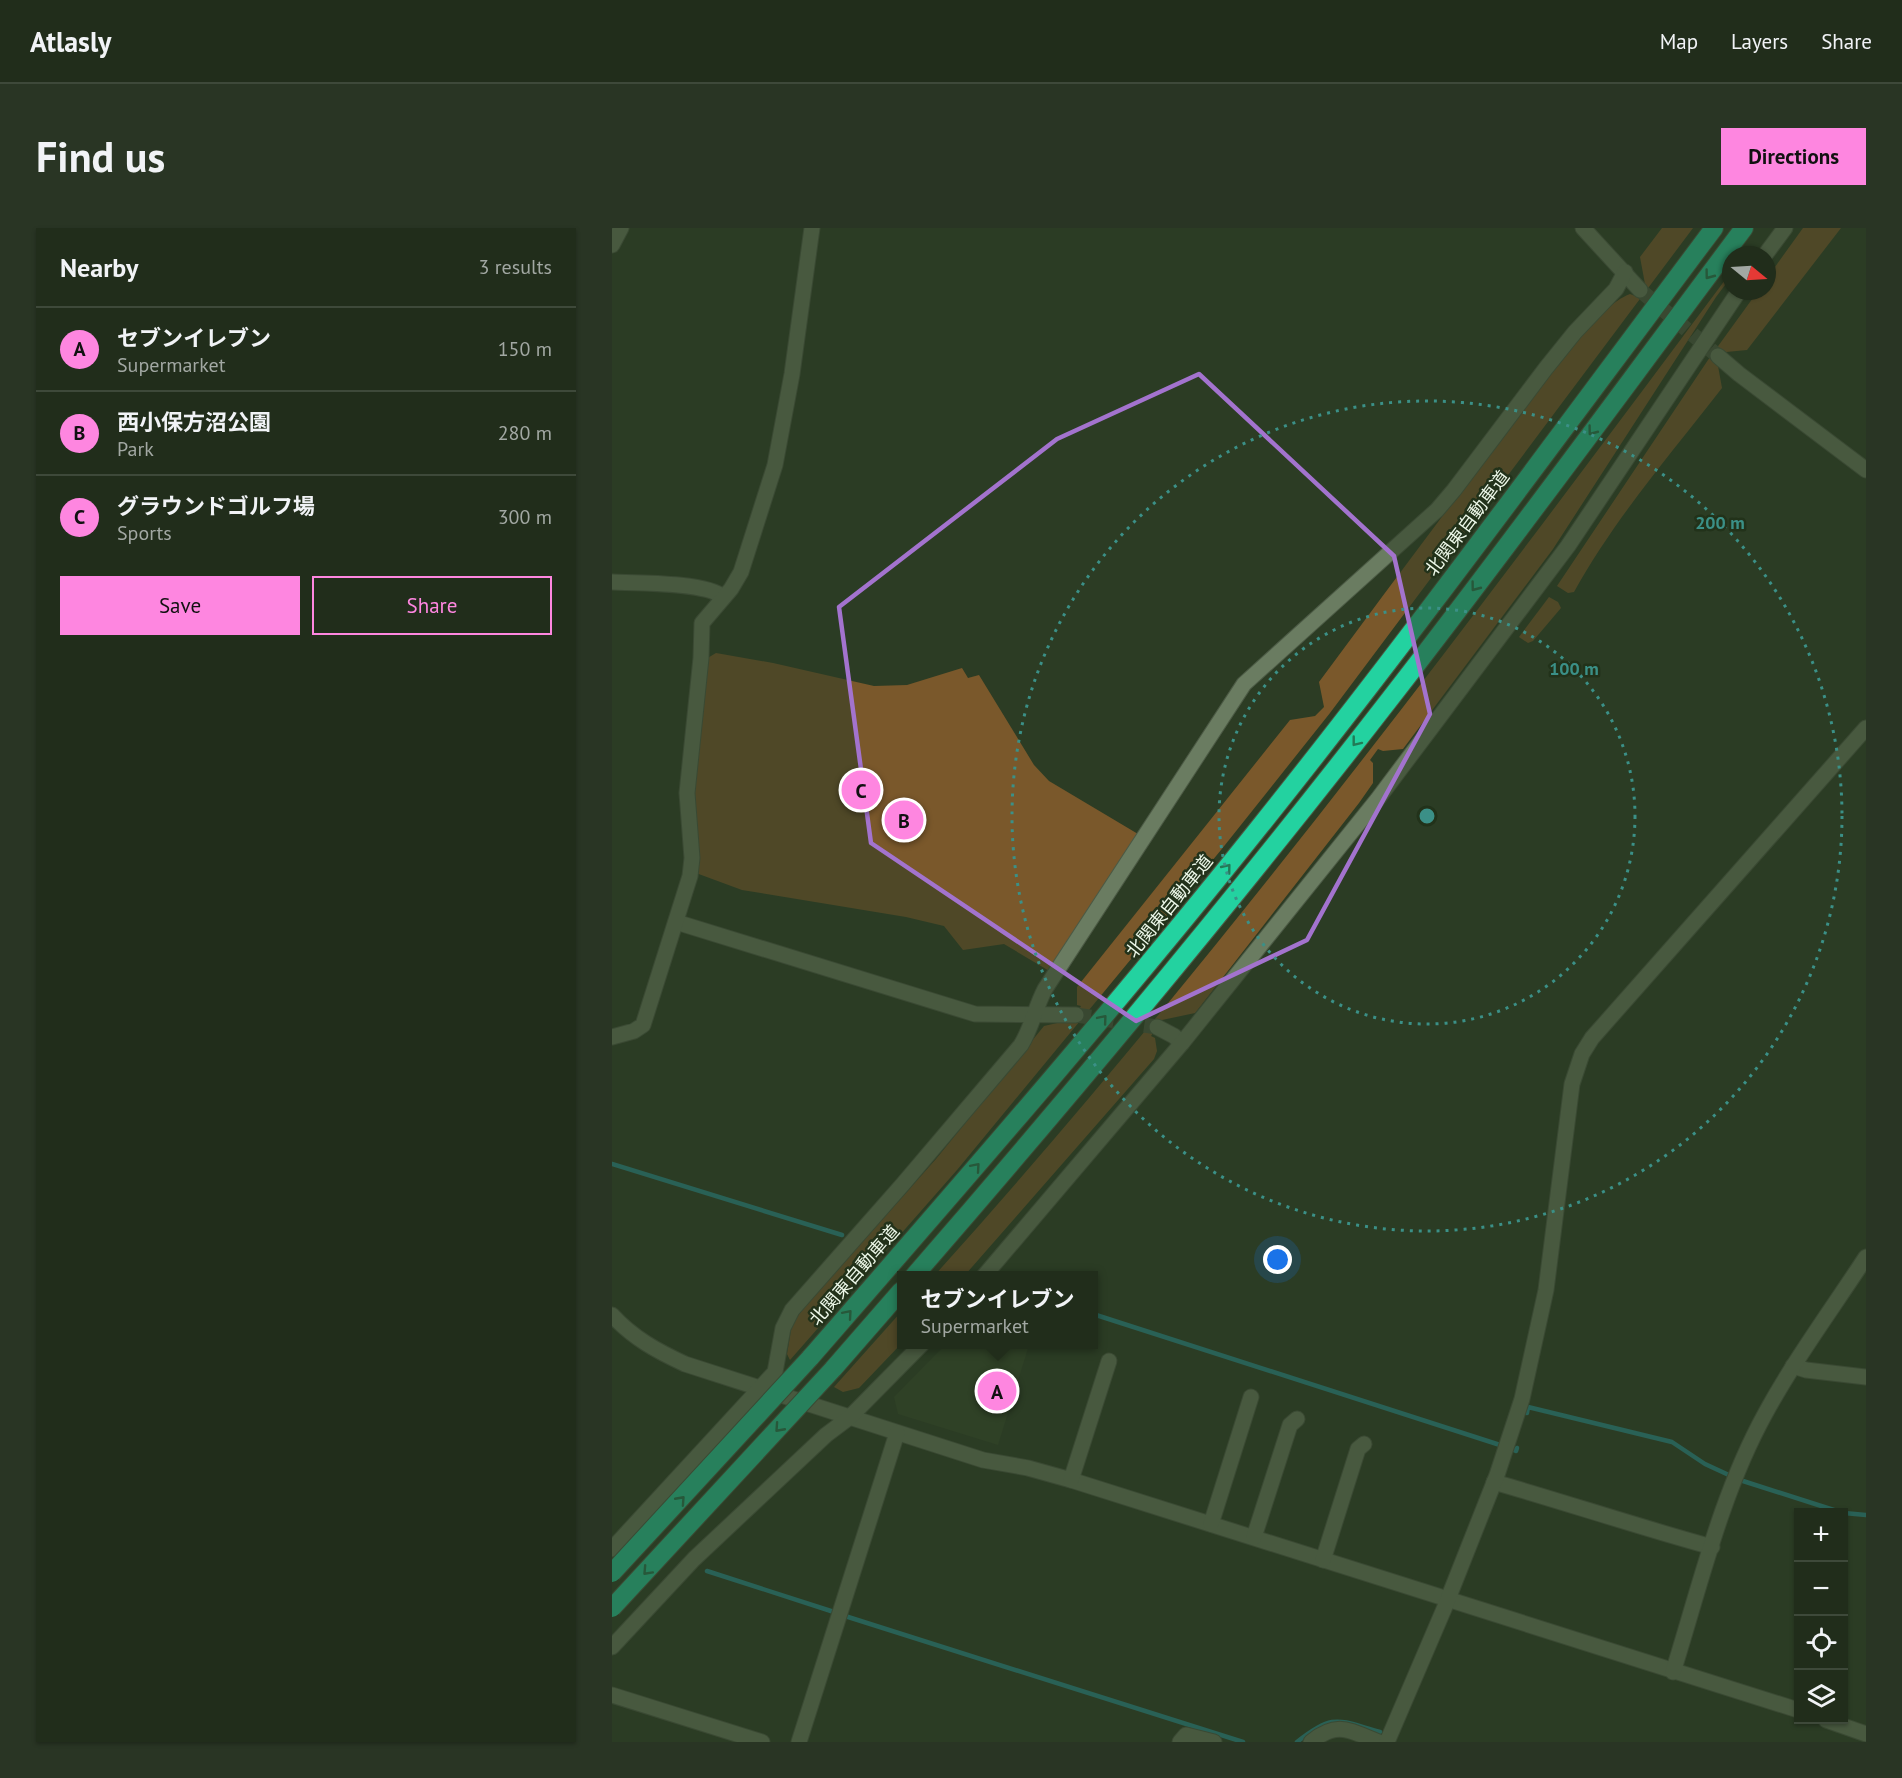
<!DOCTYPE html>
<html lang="en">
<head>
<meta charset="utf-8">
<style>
	:root { --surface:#212d1b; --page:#293524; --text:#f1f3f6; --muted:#a2a8a3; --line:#3e493a; --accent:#fe86e0 }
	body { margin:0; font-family:"PT Sans","Noto Sans JP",sans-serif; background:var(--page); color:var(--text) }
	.controls { position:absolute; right:18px; bottom:18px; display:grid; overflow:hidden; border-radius:0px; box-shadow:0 2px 4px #0004 }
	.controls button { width:54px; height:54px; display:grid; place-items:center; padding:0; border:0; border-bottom:2px solid var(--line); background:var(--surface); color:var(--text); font:30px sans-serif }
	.compass { position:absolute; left:1110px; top:18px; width:54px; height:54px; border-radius:50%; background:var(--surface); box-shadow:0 2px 4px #0004; rotate:108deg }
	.you { position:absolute; left:666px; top:1032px; width:21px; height:21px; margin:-15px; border:4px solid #fff; border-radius:50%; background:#1a73e8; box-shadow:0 0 0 9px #1a73e833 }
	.badge { display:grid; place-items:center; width:39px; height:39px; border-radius:50%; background:var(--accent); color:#111; font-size:20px; font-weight:700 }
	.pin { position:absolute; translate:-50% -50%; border:3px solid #fff; box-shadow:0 2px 6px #0006 }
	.popup { position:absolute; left:285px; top:1043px; width:201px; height:78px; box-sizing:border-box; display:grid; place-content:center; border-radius:0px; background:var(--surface); filter:drop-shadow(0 2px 4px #0005); font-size:20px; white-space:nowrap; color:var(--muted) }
	.popup b { font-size:22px; color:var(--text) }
	.popup::after { content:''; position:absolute; left:50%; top:100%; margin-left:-12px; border:12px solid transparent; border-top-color:var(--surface) }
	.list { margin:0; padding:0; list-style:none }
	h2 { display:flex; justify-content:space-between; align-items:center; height:78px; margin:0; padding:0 24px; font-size:26px }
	h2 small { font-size:20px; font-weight:400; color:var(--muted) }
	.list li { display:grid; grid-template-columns:39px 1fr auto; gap:18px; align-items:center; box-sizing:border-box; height:84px; padding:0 24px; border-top:2px solid var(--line) }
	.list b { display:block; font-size:22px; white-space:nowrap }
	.list p { margin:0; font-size:20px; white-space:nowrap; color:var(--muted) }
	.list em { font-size:20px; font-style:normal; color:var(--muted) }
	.actions { display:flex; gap:12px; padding:18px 24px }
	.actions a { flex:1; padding:14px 0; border:2px solid var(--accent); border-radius:0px; text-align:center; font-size:21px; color:var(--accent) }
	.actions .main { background:var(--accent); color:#111 }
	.icon { flex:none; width:33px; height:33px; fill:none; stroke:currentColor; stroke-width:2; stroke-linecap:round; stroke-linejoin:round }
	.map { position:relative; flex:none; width:1254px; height:1514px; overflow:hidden; border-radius:0px }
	header { display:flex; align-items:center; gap:36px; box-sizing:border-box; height:84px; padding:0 30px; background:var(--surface); border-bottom:2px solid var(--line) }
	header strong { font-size:28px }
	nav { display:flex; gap:33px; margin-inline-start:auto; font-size:21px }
	.intro { display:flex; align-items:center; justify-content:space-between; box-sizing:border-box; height:144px; padding:0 36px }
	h1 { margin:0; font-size:42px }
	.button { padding:15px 27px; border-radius:0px; background:var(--accent); color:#111; font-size:21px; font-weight:700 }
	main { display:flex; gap:36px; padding:0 36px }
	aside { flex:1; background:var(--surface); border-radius:0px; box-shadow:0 2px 4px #0004 }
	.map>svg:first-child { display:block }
	.built { fill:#334729 }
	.green { fill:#7a582b }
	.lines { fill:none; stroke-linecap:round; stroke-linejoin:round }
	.stream { stroke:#278e92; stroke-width:4.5 }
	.minor-tunnel { stroke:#495842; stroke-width:15; stroke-dasharray:15 8; stroke-linecap:butt }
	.minor-casing { stroke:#4c5a45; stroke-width:17 }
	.highway-casing { stroke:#4c5a45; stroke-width:20 }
	.minor { stroke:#6a7c61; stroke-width:15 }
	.highway { stroke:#23d2a0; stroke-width:18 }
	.highway-bridge-casing { stroke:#4c5a45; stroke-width:20; stroke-linecap:butt }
	.highway-bridge { stroke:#23d2a0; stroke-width:18 }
	.oneway { stroke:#227a56 }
	.marked { fill:none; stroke:#a373ce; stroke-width:4.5; stroke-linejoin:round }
	.ring { fill:none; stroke:#3b9087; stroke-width:3; stroke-dasharray:3 6 }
	.labels { text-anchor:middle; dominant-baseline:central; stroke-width:5; stroke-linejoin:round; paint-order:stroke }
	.street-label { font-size:18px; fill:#edf8e9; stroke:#22321a }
	.centre { fill:#3b9087; stroke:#22321a; stroke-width:3 }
	.ring-label { font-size:18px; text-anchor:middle; font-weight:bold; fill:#3b9087; stroke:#22321a; stroke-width:5; stroke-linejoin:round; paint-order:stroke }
</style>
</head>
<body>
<header>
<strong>Atlasly</strong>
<nav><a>Map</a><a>Layers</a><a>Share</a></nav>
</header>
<div class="intro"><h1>Find us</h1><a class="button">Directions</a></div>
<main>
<aside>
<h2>Nearby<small>3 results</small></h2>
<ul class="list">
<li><span class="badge">A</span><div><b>セブンイレブン</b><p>Supermarket</p></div><em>150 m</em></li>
<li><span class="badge">B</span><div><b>西小保方沼公園</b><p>Park</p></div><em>280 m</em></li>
<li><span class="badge">C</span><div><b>グラウンドゴルフ場</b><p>Sports</p></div><em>300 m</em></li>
</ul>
<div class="actions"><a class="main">Save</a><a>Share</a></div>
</aside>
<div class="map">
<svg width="1254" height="1514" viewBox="0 0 1254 1514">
	<rect width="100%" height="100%" fill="#2c3c24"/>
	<!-- built -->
	<path class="built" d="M 334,1116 L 417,1117 L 386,1217 L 286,1186 L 282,1169 Z"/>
	<!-- green -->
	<g class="green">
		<path d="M 1050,0 L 1081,0 L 718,485 L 609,622 L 345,942 L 178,1132 L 175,1126 L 180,1096 L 190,1082 L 324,931 L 432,798 L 454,793 L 460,794 L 469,778 L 465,777 L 465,759 L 678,492 L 703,488 L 712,479 L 707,454 C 775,362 844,269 914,178 C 938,148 985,78 1018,66 L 1023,68 L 1033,56 L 1028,29 Z"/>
		<path d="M 1191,0 L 1229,0 L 1135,122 L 1114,124 L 1111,122 L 1102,135 L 1106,138 L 1110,160 C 1058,227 1003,290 962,364 L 956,365 L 945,358 L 1096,132 L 1146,63 L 1155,63 L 1155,50 Z"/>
		<path d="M 1119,44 L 1119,49 L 1104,69 L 941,321 L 791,521 L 771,523 L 766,521 L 758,532 L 761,535 L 761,555 L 747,575 L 583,785 L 550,792 L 539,808 L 543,810 L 545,823 L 542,831 L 353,1047 L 322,1048 C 609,729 863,387 1119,44 Z"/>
		<path d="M 937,369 L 946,374 L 949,380 L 921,413 L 916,415 L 907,409 Z"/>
		<path d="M 104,425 L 161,435 L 262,458 L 295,457 L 350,440 L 356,450 L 367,447 L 422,537 L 437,553 L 526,606 L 439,744 L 392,716 L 351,722 L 332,698 L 294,689 L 130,662 L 84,645 L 81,582 L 94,431 Z"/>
		<path d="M 289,1084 L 289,1116 L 247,1160 L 231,1164 L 222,1159 Z"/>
	</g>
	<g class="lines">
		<!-- stream -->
		<g class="stream">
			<path d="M 0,936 L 230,1007"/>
			<path d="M 481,1086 L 888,1217"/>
			<path d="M 915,1185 L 916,1179 L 1060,1214 L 1093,1236 L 1119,1248"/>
			<path d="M 902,1222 L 904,1223 L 905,1220"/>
			<path d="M 1131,1253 L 1228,1284"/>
			<path d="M 1232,1285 L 1254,1287"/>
			<path d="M 95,1343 L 222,1384"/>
			<path d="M 233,1388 L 631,1514"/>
			<path d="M 685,1514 C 722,1485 725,1492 768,1504"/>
		</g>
		<!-- minor-tunnel -->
		<g class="minor-tunnel">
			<path d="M 1028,62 L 1106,128"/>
			<path d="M 464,787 L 545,799"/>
		</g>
		<!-- minor casing -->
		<g class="minor-casing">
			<g id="minor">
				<path d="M 971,0 L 1028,62"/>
				<path d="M 0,17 L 9,0"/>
				<path d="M 1153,27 L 1173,0"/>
				<path d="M 1106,128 L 1127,146 L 1254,242"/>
				<path d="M 0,354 C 24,355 95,354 111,369"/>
				<path d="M 64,694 L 363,786 L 464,787"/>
				<path d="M 545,799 L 562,808 L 570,815"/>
				<path d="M 0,809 L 22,803 L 31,797 L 78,648 L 80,630 L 75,565 L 89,430 L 90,395 L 119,361 L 129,344 L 163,237 L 180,146 L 200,0"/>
				<path d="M 372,1048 L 570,815 L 765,572 L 956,318 L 1127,63"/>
				<path d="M 0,1087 C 21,1110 45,1123 73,1136 L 371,1232 L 416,1240 L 459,1252 L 1186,1482"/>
				<path d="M 1181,1138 L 1194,1142 L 1254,1149"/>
				<path d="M 459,1252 L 497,1133"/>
				<path d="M 882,1254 C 955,1275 1027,1299 1100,1319"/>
				<path d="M 599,1296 L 639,1169"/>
				<path d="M 642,1309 L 678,1197 L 685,1191"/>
				<path d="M 0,1321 L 163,1144 L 171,1100 L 180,1082 L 291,956 L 409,817 C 420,799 423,780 433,761 L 632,456 L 825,282 L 842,262 L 934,140 L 963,104 L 1004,61 L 1013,44"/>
				<path d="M 711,1332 L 746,1221 L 752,1216"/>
				<path d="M 0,1419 L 82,1331 L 214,1207 L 238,1189 L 310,1116"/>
				<path d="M 1061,1444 C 1088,1358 1109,1266 1153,1186 C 1183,1131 1220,1081 1254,1029"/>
				<path d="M 0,1467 L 150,1514"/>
				<path d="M 1214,1492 L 1254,1506"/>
				<path d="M 187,1514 L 285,1205"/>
				<path d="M 568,1514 L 574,1507 L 602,1514"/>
				<path d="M 699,1514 C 726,1492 738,1503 767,1514"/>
				<path d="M 775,1514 L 832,1381 L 885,1247 L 910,1171 L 934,1062 L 960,856 L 970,826 L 980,810 L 1254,500"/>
			</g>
		</g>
		<!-- highway casing -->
		<g class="highway-casing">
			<g id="highway">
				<path d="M 302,1048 C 467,858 627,666 781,467 C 900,314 1015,156 1132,0"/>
				<path d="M 198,1130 C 351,954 504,779 649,597 C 805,402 952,200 1102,0"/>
				<path d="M 221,1141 L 289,1063"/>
			</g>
		</g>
		<!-- minor -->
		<use href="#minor" class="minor"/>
		<!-- highway -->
		<use href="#highway" class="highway"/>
		<!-- highway-bridge casing -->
		<g class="highway-bridge-casing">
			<g id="highway-bridge">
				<path d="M 0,1345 L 198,1130"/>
				<path d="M 0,1380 L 221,1141"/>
			</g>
		</g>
		<!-- highway-bridge -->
		<use href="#highway-bridge" class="highway-bridge"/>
	</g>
	<!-- one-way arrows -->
	<defs><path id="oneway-chevron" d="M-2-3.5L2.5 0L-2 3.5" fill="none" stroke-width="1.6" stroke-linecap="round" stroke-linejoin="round" transform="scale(1.5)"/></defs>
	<g class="oneway">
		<use href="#oneway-chevron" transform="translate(1097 47) rotate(127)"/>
		<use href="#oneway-chevron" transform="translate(980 203) rotate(127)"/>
		<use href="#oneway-chevron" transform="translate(863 359) rotate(127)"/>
		<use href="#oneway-chevron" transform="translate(744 514) rotate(128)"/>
		<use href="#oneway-chevron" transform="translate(615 640) rotate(-51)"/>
		<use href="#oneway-chevron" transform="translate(491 791) rotate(-50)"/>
		<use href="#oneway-chevron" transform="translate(364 939) rotate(-49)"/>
		<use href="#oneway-chevron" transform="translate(236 1086) rotate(-49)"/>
		<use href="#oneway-chevron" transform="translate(167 1200) rotate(132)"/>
		<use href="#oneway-chevron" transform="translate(69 1272) rotate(-48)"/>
		<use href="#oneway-chevron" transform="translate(35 1343) rotate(133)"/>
	</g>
	<!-- marked area -->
	<path d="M0 0H1254V1514H0ZM 587,146 L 782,328 L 818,486 L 695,712 L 524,793 L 259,615 L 227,379 L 445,211 Z" fill="#2c3c24" fill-opacity=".55" fill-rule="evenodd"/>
	<path class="marked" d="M 587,146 L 782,328 L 818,486 L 695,712 L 524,793 L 259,615 L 227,379 L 445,211 Z"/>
	<!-- distance rings -->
	<g class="ring">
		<circle cx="815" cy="588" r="208"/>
		<circle cx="815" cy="588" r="415"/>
	</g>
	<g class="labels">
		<!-- street labels -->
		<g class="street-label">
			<text transform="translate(855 295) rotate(-53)">北関東自動車道</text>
			<text transform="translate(557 678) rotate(-51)">北関東自動車道</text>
			<text transform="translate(242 1047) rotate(-49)">北関東自動車道</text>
		</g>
	</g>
	<circle cx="815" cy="588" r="9" class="centre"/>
	<g class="ring-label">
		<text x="1108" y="301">200 m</text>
		<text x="962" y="447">100 m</text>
	</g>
</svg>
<div class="controls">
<button>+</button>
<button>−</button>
<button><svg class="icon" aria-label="locate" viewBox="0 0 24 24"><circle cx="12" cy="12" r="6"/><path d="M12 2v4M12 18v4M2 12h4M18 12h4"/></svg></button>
<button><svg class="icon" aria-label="layers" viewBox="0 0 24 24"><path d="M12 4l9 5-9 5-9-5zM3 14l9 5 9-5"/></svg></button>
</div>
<svg class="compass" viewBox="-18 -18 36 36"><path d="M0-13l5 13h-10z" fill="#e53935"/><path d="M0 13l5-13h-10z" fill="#a2a8a3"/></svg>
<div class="you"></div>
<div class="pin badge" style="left:385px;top:1163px">A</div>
<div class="popup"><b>セブンイレブン</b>Supermarket</div>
<div class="pin badge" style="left:292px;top:592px">B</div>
<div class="pin badge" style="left:249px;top:562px">C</div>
</div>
</main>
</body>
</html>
